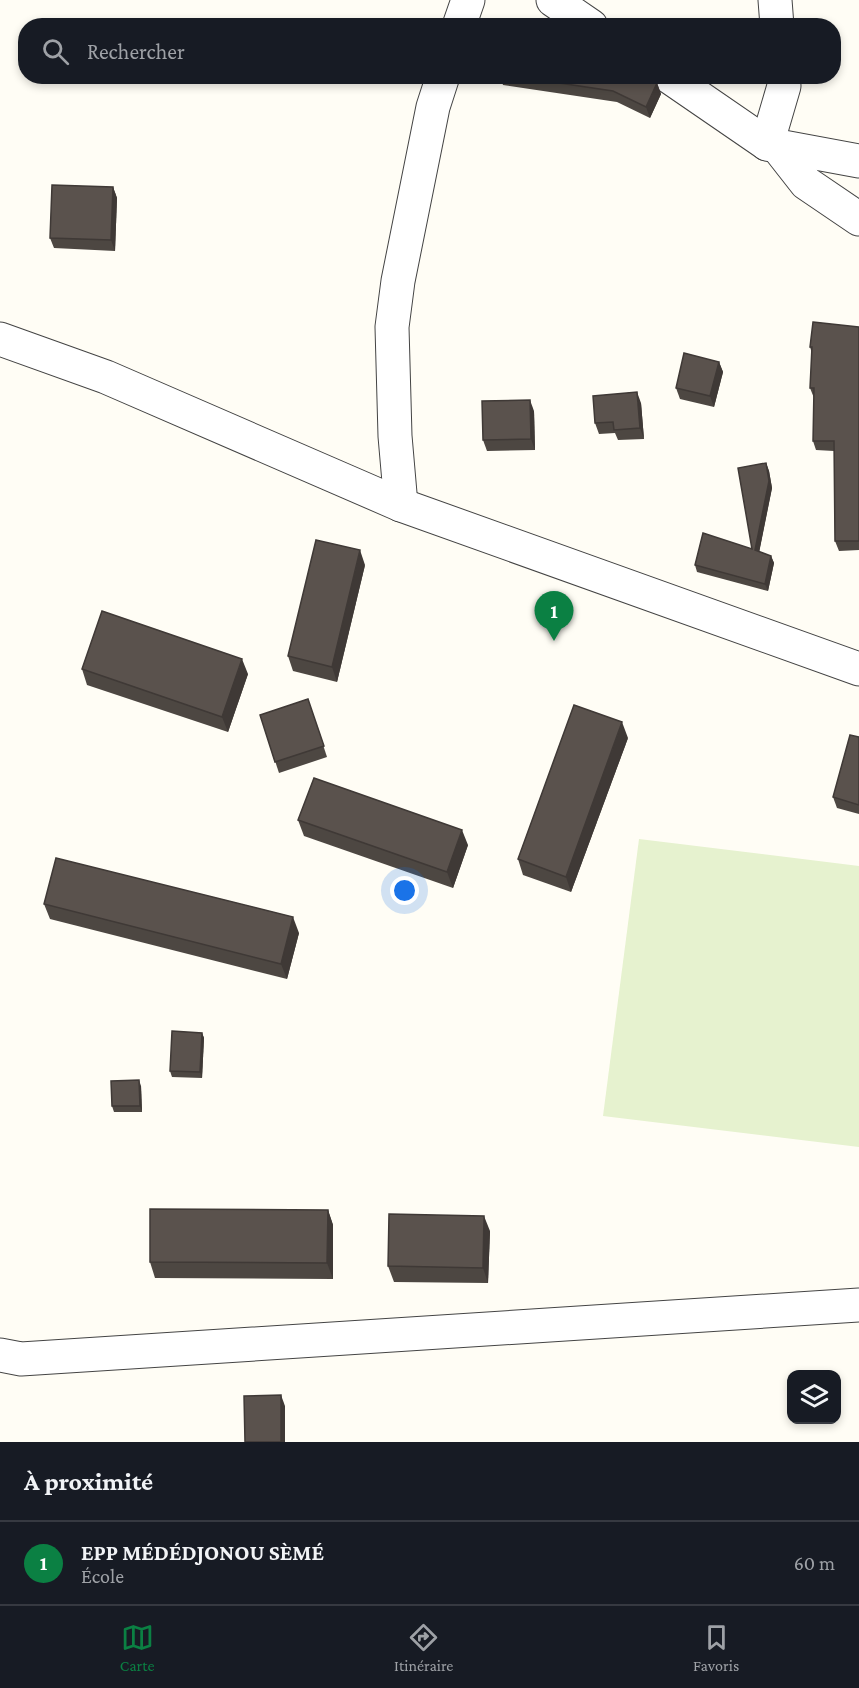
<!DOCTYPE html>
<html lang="fr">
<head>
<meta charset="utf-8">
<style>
	:root { --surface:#171b24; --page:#242831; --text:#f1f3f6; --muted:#9ea1a6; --line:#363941; --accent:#0b8043 }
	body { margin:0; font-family:"Crimson Pro",serif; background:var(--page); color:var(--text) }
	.controls { position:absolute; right:18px; bottom:18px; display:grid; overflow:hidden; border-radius:12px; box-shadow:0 3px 9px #0003 }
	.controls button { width:54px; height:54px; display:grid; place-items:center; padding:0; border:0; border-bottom:2px solid var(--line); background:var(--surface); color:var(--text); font:30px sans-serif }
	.you { position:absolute; left:405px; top:891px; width:21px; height:21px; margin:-15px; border:4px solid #fff; border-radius:50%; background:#1a73e8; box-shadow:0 0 0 9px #1a73e833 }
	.badge { display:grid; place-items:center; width:39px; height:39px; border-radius:50%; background:var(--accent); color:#fff; font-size:20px; font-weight:700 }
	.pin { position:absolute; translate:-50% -50px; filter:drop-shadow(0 2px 3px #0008) }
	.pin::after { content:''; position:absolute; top:32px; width:21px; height:18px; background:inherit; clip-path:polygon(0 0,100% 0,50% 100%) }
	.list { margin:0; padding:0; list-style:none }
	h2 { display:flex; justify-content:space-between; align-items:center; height:78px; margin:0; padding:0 24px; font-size:26px }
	h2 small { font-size:20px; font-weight:400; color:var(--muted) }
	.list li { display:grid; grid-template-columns:39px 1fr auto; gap:18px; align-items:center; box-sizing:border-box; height:84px; padding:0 24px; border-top:2px solid var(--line) }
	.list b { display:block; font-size:22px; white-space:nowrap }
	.list p { margin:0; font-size:20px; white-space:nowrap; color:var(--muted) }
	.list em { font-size:20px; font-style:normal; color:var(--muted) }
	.icon { flex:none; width:33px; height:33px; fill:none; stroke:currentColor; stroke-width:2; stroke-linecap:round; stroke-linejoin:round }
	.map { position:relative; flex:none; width:859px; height:1442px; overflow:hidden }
	.search { position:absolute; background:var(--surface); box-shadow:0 3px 9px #0003; left:18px; right:18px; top:18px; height:66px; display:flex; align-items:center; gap:15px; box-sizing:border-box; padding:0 21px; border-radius:24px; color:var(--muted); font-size:22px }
	.sheet { height:162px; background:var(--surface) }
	nav { display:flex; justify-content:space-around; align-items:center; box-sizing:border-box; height:84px; border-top:2px solid var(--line); background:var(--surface); font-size:16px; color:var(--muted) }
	nav a { display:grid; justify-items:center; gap:3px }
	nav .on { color:var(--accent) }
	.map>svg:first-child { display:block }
	.pitch { fill:#e6f2cf }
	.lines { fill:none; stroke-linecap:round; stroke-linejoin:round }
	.street-casing { stroke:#444; stroke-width:35 }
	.street { stroke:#fff; stroke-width:33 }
	.wall { fill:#4d4742 }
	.shaded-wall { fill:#3f3936 }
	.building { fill:#5a524d; stroke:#3f3936; stroke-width:1.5 }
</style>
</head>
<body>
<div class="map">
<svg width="859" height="1442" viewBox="0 0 859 1442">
	<rect width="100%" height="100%" fill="#fffdf5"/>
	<!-- pitch -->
	<path class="pitch" d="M 639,839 L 859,866 L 859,1147 L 603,1116 Z"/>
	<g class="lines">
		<!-- street casing -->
		<g class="street-casing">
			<g id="street">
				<path d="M 553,0 L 591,26"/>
				<path d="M 775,0 L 777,26"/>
				<path d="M 459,26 L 468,0"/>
				<path d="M 668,76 L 767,144 L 859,161"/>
				<path d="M 767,144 L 784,86 L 783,76"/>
				<path d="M 777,146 L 806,183 L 859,219"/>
				<path d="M 0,339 L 106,377 L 401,505 L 859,669"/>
				<path d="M 401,505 L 395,436 L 392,327 L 398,281 L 433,107 L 443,76"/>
				<path d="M 0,1355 L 21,1359 L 859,1305"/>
			</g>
		</g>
		<!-- street -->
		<use href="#street" class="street"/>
	</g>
	<!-- wall -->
	<g class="wall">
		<path d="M 500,76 L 650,76 L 657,83 L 661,94 L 650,118 L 617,102 L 503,85 Z"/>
		<path d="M 113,187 L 117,198 L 115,251 L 54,248 L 50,238 Z"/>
		<path d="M 859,327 L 859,550 L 839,551 L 835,541 L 834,451 L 816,450 L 813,441 L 814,398 L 810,388 L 812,353 L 810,347 Z"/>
		<path d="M 719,362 L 723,372 L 714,407 L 680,399 L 676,388 Z"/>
		<path d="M 641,403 L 644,439 L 618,440 L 615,433 L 599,434 L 595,423 Z"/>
		<path d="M 534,411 L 535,450 L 487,451 L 483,440 Z"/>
		<path d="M 766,463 L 769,471 L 772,488 L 759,552 L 771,556 L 774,563 L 768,591 L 697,572 L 695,565 L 752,549 Z"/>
		<path d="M 365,565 L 337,682 L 293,671 L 288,656 Z"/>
		<path d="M 82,669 L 248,674 L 228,732 L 87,685 Z"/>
		<path d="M 308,699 L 327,757 L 279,773 L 260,715 Z"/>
		<path d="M 859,737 L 859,814 L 837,808 L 833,797 Z"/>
		<path d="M 628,738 L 571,892 L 523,875 L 518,859 Z"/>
		<path d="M 298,820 L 468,845 L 453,888 L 304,836 Z"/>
		<path d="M 44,904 L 299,933 L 287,979 L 50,919 Z"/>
		<path d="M 202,1033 L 204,1038 L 202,1078 L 172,1077 L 170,1071 Z"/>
		<path d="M 141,1086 L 142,1112 L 114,1112 L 112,1106 Z"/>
		<path d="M 328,1210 L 333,1225 L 333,1279 L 155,1278 L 150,1262 Z"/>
		<path d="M 490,1231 L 488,1283 L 394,1282 L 388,1266 Z"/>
	</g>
	<!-- shaded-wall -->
	<g class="shaded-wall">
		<path d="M 657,83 L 661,94 L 650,118 L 646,107 Z"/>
		<path d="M 113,187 L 117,198 L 115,251 L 111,240 Z"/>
		<path d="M 719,362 L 723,372 L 714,407 L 710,396 Z"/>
		<path d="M 637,392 L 641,403 L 644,439 L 640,428 Z"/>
		<path d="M 530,400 L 534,411 L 535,450 L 531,439 Z"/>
		<path d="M 766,463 L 769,471 L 772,488 L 758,558 L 755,550 Z"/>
		<path d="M 360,550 L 365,565 L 337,682 L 332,667 Z"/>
		<path d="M 771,556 L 774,563 L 768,591 L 765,584 Z"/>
		<path d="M 242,659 L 248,674 L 228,732 L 222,717 Z"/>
		<path d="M 622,722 L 628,738 L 571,892 L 566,877 Z"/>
		<path d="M 462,830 L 468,845 L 453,888 L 447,872 Z"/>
		<path d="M 293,917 L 299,933 L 287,979 L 281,964 Z"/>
		<path d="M 202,1033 L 204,1038 L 202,1078 L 200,1072 Z"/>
		<path d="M 139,1080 L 141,1086 L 142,1112 L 140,1106 Z"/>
		<path d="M 328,1210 L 333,1225 L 333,1279 L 327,1263 Z"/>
		<path d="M 484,1216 L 490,1231 L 488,1283 L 483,1268 Z"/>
		<path d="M 281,1395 L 285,1406 L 285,1442 L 281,1442 Z"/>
	</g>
	<!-- building -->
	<g class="building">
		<path d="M 512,76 L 650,76 L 657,83 L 646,107 L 613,91 Z"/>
		<path d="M 52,185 L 113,187 L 111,240 L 50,238 Z"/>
		<path d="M 813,322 L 859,327 L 859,541 L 835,541 L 834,441 L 813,441 L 814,388 L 810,388 L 812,347 L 810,347 Z"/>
		<path d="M 684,353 L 719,362 L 710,396 L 676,388 Z"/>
		<path d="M 637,392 L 640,428 L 614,430 L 613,422 L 595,423 L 593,396 Z"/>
		<path d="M 530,400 L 531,439 L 483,440 L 482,401 Z"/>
		<path d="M 766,463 L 769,481 L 755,550 L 771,556 L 765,584 L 695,565 L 703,533 L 752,549 L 738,468 Z"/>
		<path d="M 316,540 L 360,550 L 332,667 L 288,656 Z"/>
		<path d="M 102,611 L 242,659 L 222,717 L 82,669 Z"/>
		<path d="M 308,699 L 324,746 L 275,762 L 260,715 Z"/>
		<path d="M 574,705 L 622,722 L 566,877 L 518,859 Z"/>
		<path d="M 850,735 L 859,737 L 859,805 L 833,797 Z"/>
		<path d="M 314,778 L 462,830 L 447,872 L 298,820 Z"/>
		<path d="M 56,858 L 293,917 L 281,964 L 44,904 Z"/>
		<path d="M 172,1031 L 202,1033 L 200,1072 L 170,1071 Z"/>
		<path d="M 139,1080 L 140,1106 L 112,1106 L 111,1081 Z"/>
		<path d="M 150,1209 L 328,1210 L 327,1263 L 150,1262 Z"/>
		<path d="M 389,1214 L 484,1216 L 483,1268 L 388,1266 Z"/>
		<path d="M 281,1395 L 281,1442 L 245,1442 L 244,1396 Z"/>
	</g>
</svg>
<div class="controls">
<button><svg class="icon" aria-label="layers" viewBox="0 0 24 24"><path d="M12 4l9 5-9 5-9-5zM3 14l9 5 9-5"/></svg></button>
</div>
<div class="you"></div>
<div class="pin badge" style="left:554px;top:641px">1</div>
<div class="search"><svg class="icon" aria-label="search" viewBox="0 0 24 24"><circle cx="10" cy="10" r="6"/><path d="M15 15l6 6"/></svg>Rechercher</div>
</div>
<section class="sheet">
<h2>À proximité<small></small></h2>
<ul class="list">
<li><span class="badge">1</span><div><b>EPP MÉDÉDJONOU SÈMÉ</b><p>École</p></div><em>60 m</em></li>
</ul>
</section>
<nav>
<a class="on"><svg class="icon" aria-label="map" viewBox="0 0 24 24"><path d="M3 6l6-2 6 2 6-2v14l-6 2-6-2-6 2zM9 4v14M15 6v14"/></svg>Carte</a>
<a><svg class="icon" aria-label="directions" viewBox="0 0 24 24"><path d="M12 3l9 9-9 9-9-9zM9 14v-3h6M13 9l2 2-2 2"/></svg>Itinéraire</a>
<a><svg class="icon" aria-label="saved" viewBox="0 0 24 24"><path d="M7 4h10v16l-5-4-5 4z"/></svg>Favoris</a>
</nav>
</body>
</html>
